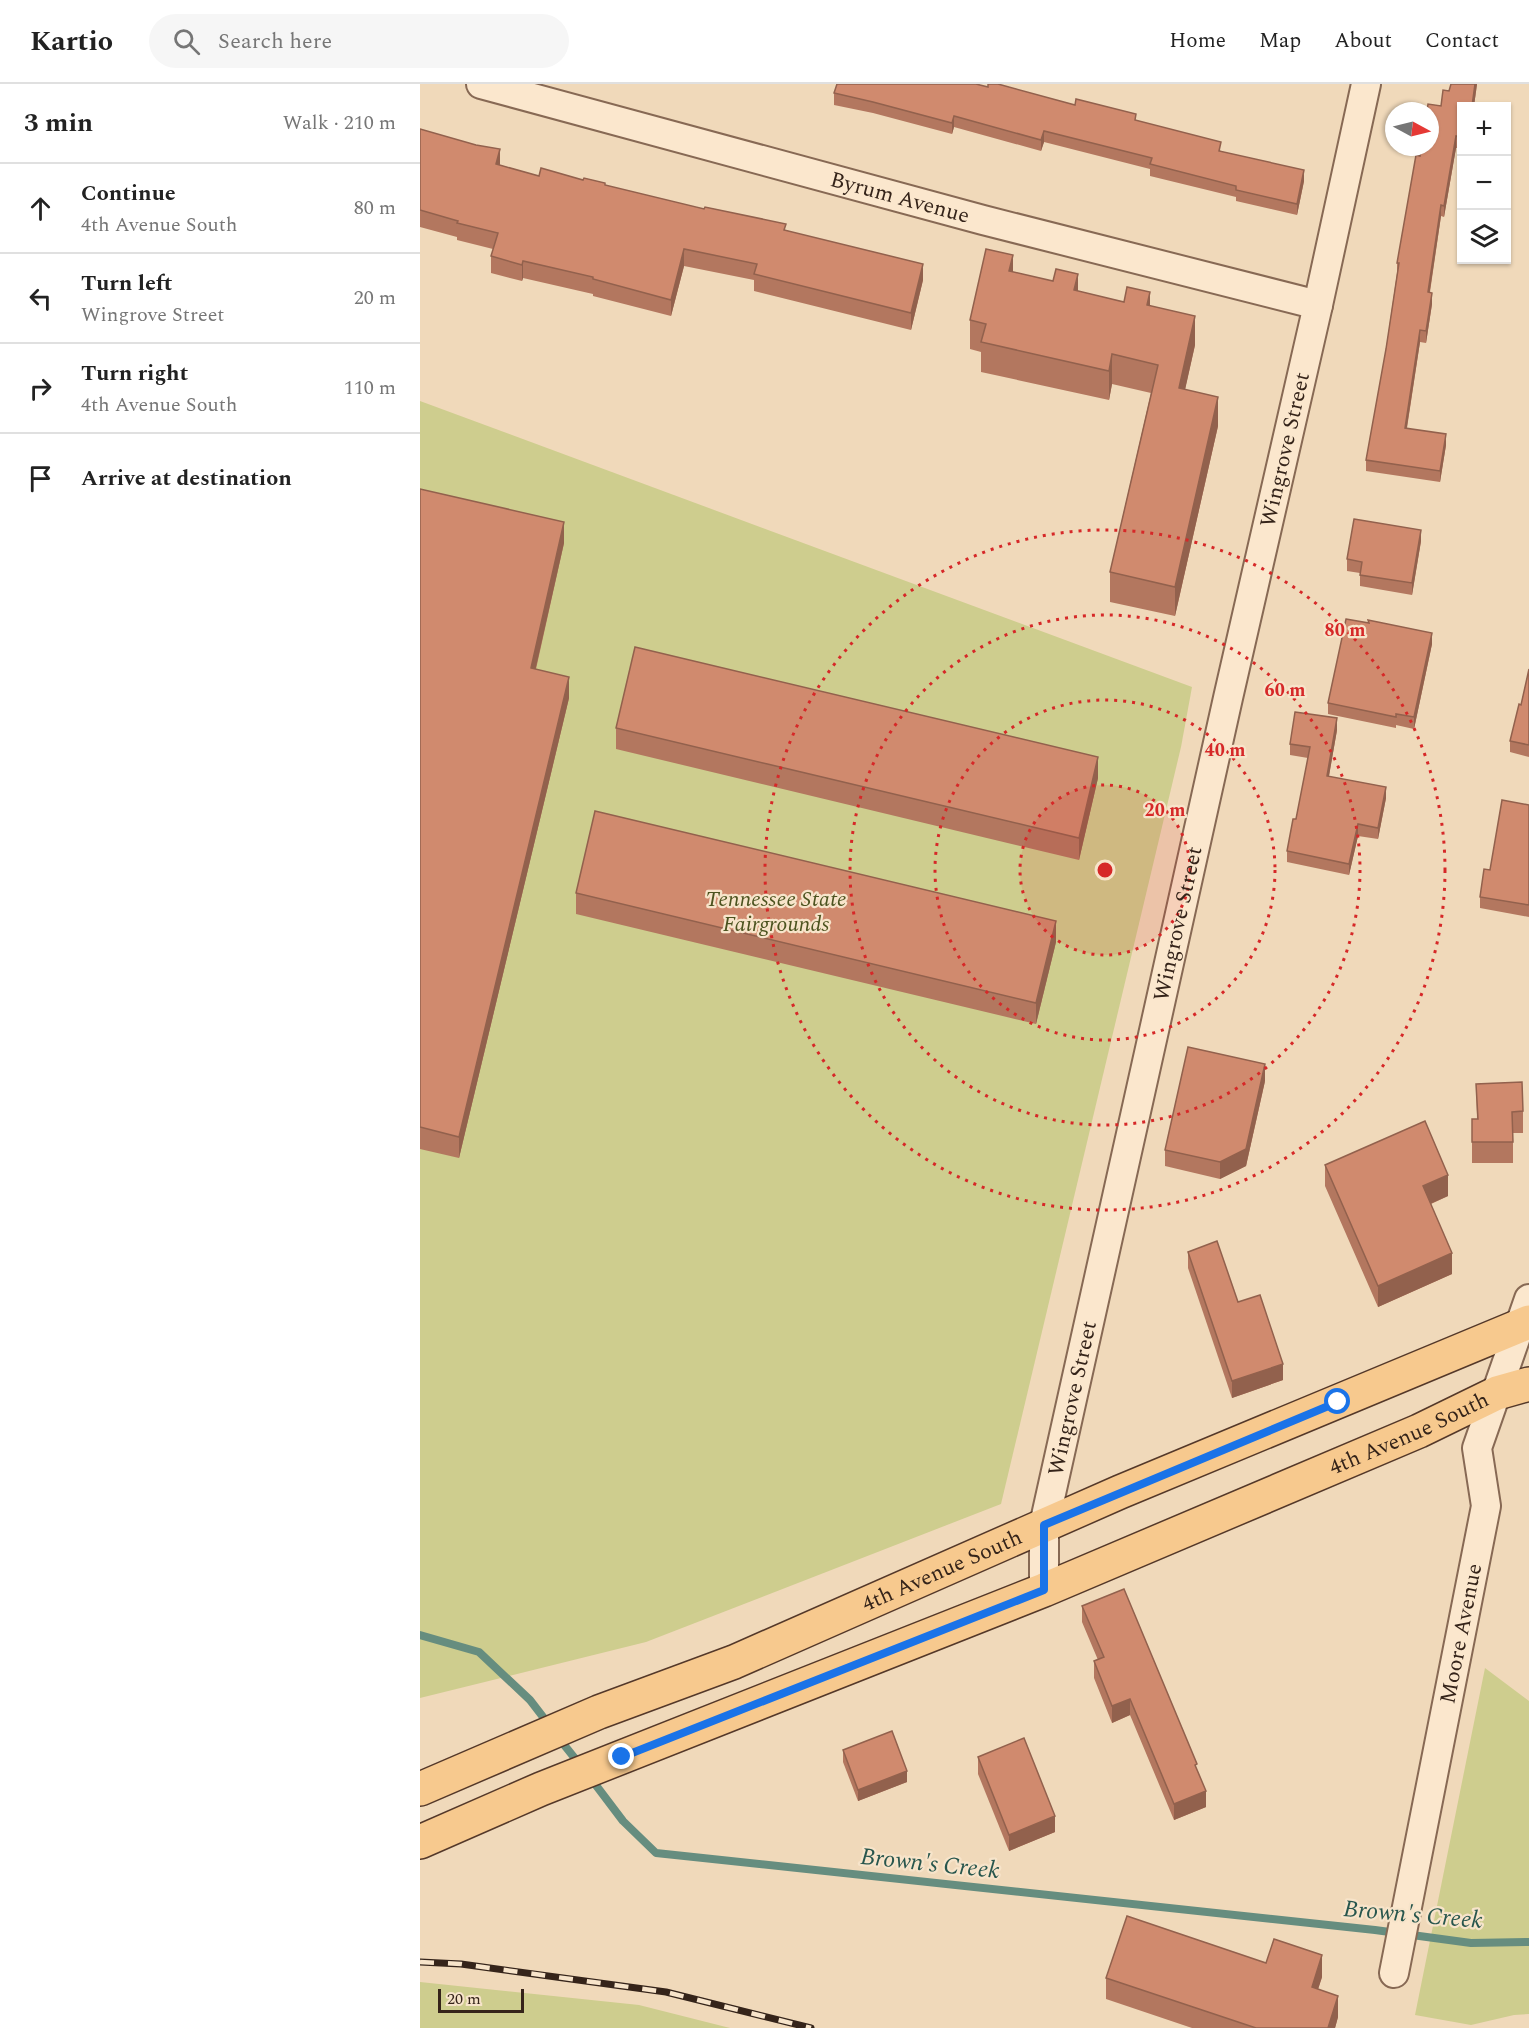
<!DOCTYPE html>
<html lang="en">
<head>
<meta charset="utf-8">
<style>
	:root { --surface:#fff; --page:#f6f6f6; --text:#222; --muted:#767676; --line:#e0e0e0 }
	body { margin:0; font-family:Spectral,serif; background:var(--page); color:var(--text) }
	.controls { position:absolute; right:18px; top:18px; display:grid; overflow:hidden; border-radius:0px; box-shadow:0 2px 4px #0004 }
	.controls button { width:54px; height:54px; display:grid; place-items:center; padding:0; border:0; border-bottom:2px solid var(--line); background:var(--surface); color:var(--text); font:30px sans-serif }
	.compass { position:absolute; left:965px; top:18px; width:54px; height:54px; border-radius:50%; background:var(--surface); box-shadow:0 2px 4px #0004; rotate:97deg }
	.scale { position:absolute; left:18px; bottom:15px; width:86px; box-sizing:border-box; padding-left:6px; border:3px solid #35241a; border-top:0; font-size:16px; line-height:21px; white-space:nowrap; color:#35241a; -webkit-text-stroke:4px #f7e4ca; paint-order:stroke }
	.stop { position:absolute; width:18px; height:18px; margin:-14px; border:4px solid #1a73e8; border-radius:50%; background:#fff }
	.stop.end { background:#1a73e8; border-color:#fff; box-shadow:0 2px 6px #0008 }
	.list { margin:0; padding:0; list-style:none }
	h2 { display:flex; justify-content:space-between; align-items:center; height:78px; margin:0; padding:0 24px; font-size:26px }
	h2 small { font-size:20px; font-weight:400; color:var(--muted) }
	.list li { display:grid; grid-template-columns:39px 1fr auto; gap:18px; align-items:center; box-sizing:border-box; height:90px; padding:0 24px; border-top:2px solid var(--line) }
	.list b { display:block; font-size:22px; white-space:nowrap }
	.list p { margin:0; font-size:20px; white-space:nowrap; color:var(--muted) }
	.list em { font-size:20px; font-style:normal; color:var(--muted) }
	.icon { flex:none; width:33px; height:33px; fill:none; stroke:currentColor; stroke-width:2; stroke-linecap:round; stroke-linejoin:round }
	.map { position:relative; flex:none; width:1109px; height:1944px; overflow:hidden }
	header { display:flex; align-items:center; gap:36px; box-sizing:border-box; height:84px; padding:0 30px; background:var(--surface); border-bottom:2px solid var(--line) }
	header strong { font-size:28px }
	nav { display:flex; gap:33px; margin-inline-start:auto; font-size:21px }
	.search { width:420px; height:54px; background:var(--page); display:flex; align-items:center; gap:15px; box-sizing:border-box; padding:0 21px; border-radius:33px; color:var(--muted); font-size:22px }
	main { display:flex }
	aside { flex:1; background:var(--surface) }
	.map>svg:first-child { display:block }
	.green { fill:#cecd8e }
	.lines { fill:none; stroke-linecap:round; stroke-linejoin:round }
	.stream { stroke:#668d7f; stroke-width:8 }
	.minor-casing { stroke:#876954; stroke-width:32 }
	.major-casing { stroke:#543829; stroke-width:36 }
	.minor { stroke:#fbe7cd; stroke-width:28 }
	.major { stroke:#f7c98e; stroke-width:33 }
	.rail-casing { stroke:#35241a; stroke-width:7 }
	.rail { stroke:#f7e4ca; stroke-width:4.5; stroke-dasharray:14; stroke-linecap:butt }
	.wall { fill:#b3775f }
	.shaded-wall { fill:#92614d }
	.building { fill:#d08a6e; stroke:#92614d; stroke-width:1.5 }
	.route { stroke:#1a73e8; stroke-width:8 }
	.ring { fill:none; stroke:#d62828; stroke-width:3; stroke-dasharray:3 6 }
	.labels { text-anchor:middle; dominant-baseline:central; stroke-width:4.5; stroke-linejoin:round; paint-order:stroke }
	.street-label { font-size:22px; fill:#35241a; stroke:#f7e4ca }
	.park-label { font-size:22px; font-style:italic; fill:#4c531f; stroke:#f7e4ca }
	.water-label { font-size:24px; font-style:italic; fill:#28564d; stroke:#f7e4ca }
	.centre { fill:#d62828; stroke:#f7e4ca; stroke-width:3 }
	.ring-label { font-size:18px; text-anchor:middle; font-weight:bold; fill:#d62828; stroke:#f7e4ca; stroke-width:4.5; stroke-linejoin:round; paint-order:stroke }
</style>
</head>
<body>
<header>
<strong>Kartio</strong>
<div class="search"><svg class="icon" aria-label="search" viewBox="0 0 24 24"><circle cx="10" cy="10" r="6"/><path d="M15 15l6 6"/></svg>Search here</div>
<nav><a>Home</a><a>Map</a><a>About</a><a>Contact</a></nav>
</header>
<main>
<aside>
<h2>3 min<small>Walk · 210 m</small></h2>
<ul class="list">
<li><svg class="icon" aria-label="ahead" viewBox="0 0 24 24"><path d="M12 20V5M6 11l6-6 6 6"/></svg><div><b>Continue</b><p>4th Avenue South</p></div><em>80 m</em></li>
<li><svg class="icon" aria-label="left" viewBox="0 0 24 24"><path d="M17 20v-9H6M10 6l-5 5 5 5"/></svg><div><b>Turn left</b><p>Wingrove Street</p></div><em>20 m</em></li>
<li><svg class="icon" aria-label="right" viewBox="0 0 24 24"><path d="M7 20v-9h11M14 6l5 5-5 5"/></svg><div><b>Turn right</b><p>4th Avenue South</p></div><em>110 m</em></li>
<li><svg class="icon" aria-label="arrive" viewBox="0 0 24 24"><path d="M6 21V4h12l-3 4 3 4H6"/></svg><div><b>Arrive at destination</b></div></li>
</ul>
</aside>
<div class="map">
<svg width="1109" height="1944" viewBox="0 0 1109 1944">
	<rect width="100%" height="100%" fill="#f0d9ba"/>
	<!-- green -->
	<g class="green">
		<path d="M 0,317 L 772,603 L 761,663 L 581,1420 L 226,1558 L 0,1614 Z"/>
		<path d="M 1065,1584 L 1109,1617 L 1109,1930 L 1094,1931 L 1051,1941 L 995,1931 Z"/>
		<path d="M 0,1898 L 219,1921 L 310,1944 L 0,1944 Z"/>
	</g>
	<g class="lines">
		<!-- stream -->
		<g class="stream">
			<path d="M 0,1551 L 59,1568 L 110,1616 L 130,1642"/>
			<path d="M 137,1652 L 161,1682"/>
			<path d="M 169,1692 L 203,1737 L 236,1769 L 955,1846 L 1051,1859 L 1109,1858"/>
		</g>
		<!-- minor casing -->
		<g class="minor-casing">
			<g id="minor">
				<path id="s1" d="M 61,0 L 563,136 L 898,221"/>
				<path id="s2" d="M 624,1506 L 624,1441 L 808,614 L 898,221 L 946,0"/>
				<path id="s3" d="M 974,1889 L 1066,1422 L 1057,1364 L 1109,1215"/>
			</g>
		</g>
		<!-- major casing -->
		<g class="major-casing">
			<g id="major">
				<path id="s4" d="M 0,1705 L 179,1628 L 314,1578 L 700,1408 L 1109,1238"/>
				<path id="s5" d="M 0,1758 L 121,1705 L 624,1506 L 999,1347 L 1077,1309 L 1109,1300"/>
			</g>
		</g>
		<!-- minor -->
		<use href="#minor" class="minor"/>
		<!-- major -->
		<use href="#major" class="major"/>
		<!-- rail casing -->
		<g class="rail-casing">
			<path id="rail" d="M 0,1878 L 41,1880 L 246,1908 L 391,1944"/>
		</g>
		<!-- rail -->
		<use href="#rail" class="rail"/>
	</g>
	<!-- wall -->
	<g class="wall">
		<path d="M 1031,0 L 1057,0 L 1054,22 L 1041,22 L 1041,64 L 1036,64 L 1024,133 L 1021,132 L 1010,208 L 1012,220 L 1006,259 L 1000,258 L 987,344 L 1026,361 L 1020,398 L 946,387 L 946,376 L 966,265 L 977,189 L 977,179 L 1000,72 L 1021,22 L 1029,7 Z"/>
		<path d="M 568,3 L 655,21 L 716,36 L 884,97 L 877,131 L 816,117 L 816,113 L 730,92 L 730,85 L 624,58 L 621,67 L 534,43 L 532,50 L 453,29 L 414,21 L 414,9 Z"/>
		<path d="M 0,45 L 80,81 L 119,92 L 163,96 L 185,101 L 366,146 L 503,196 L 491,246 L 334,207 L 334,196 L 264,182 L 251,232 L 173,212 L 173,210 L 103,194 L 102,197 L 71,189 L 71,172 L 73,165 L 37,156 L 37,153 L 0,143 Z"/>
		<path d="M 593,188 L 658,207 L 704,218 L 730,221 L 775,261 L 765,305 L 798,342 L 755,532 L 690,518 L 690,488 L 731,309 L 692,300 L 689,316 L 561,288 L 561,268 L 550,265 L 550,236 Z"/>
		<path d="M 0,405 L 144,459 L 116,585 L 149,614 L 39,1074 L 0,1065 Z"/>
		<path d="M 1001,457 L 992,511 L 940,502 L 940,489 L 927,487 L 927,475 Z"/>
		<path d="M 948,536 L 1012,560 L 994,645 L 976,641 L 976,644 L 908,630 L 908,619 L 948,539 Z"/>
		<path d="M 1109,585 L 1109,673 L 1090,668 L 1090,657 L 1101,621 Z"/>
		<path d="M 196,644 L 678,694 L 659,776 L 196,665 Z"/>
		<path d="M 917,646 L 909,692 L 966,714 L 958,755 L 938,752 L 929,791 L 867,778 L 867,767 L 876,735 L 888,674 L 870,671 L 870,660 Z"/>
		<path d="M 1109,721 L 1109,833 L 1060,824 L 1060,813 L 1070,786 Z"/>
		<path d="M 156,809 L 636,858 L 616,940 L 156,830 Z"/>
		<path d="M 845,997 L 826,1082 L 800,1095 L 745,1082 L 745,1066 Z"/>
		<path d="M 1056,1000 L 1103,1027 L 1103,1049 L 1093,1049 L 1093,1079 L 1052,1079 L 1052,1035 L 1057,1035 Z"/>
		<path d="M 905,1081 L 1028,1112 L 1011,1120 L 1032,1190 L 958,1223 L 905,1102 Z"/>
		<path d="M 768,1168 L 818,1218 L 863,1296 L 812,1314 L 768,1184 Z"/>
		<path d="M 662,1522 L 777,1686 L 786,1723 L 754,1736 L 710,1631 L 692,1639 L 674,1594 L 674,1577 L 678,1576 L 662,1538 Z"/>
		<path d="M 423,1666 L 487,1698 L 438,1717 L 423,1678 Z"/>
		<path d="M 558,1673 L 635,1748 L 589,1767 L 558,1690 Z"/>
		<path d="M 846,1879 L 902,1893 L 898,1905 L 918,1933 L 915,1944 L 772,1944 L 686,1915 L 686,1894 Z"/>
	</g>
	<!-- shaded-wall -->
	<g class="shaded-wall">
		<path d="M 1055,0 L 1057,0 L 1054,22 L 1052,22 Z"/>
		<path d="M 534,32 L 534,43 L 532,50 L 532,39 Z"/>
		<path d="M 624,47 L 624,58 L 621,67 L 621,56 Z"/>
		<path d="M 1036,52 L 1036,64 L 1024,133 L 1024,122 Z"/>
		<path d="M 80,65 L 80,81 L 76,80 Z"/>
		<path d="M 884,86 L 884,97 L 877,131 L 877,120 Z"/>
		<path d="M 1021,121 L 1021,132 L 1008,219 L 1008,208 Z"/>
		<path d="M 264,165 L 264,182 L 251,232 L 251,216 Z"/>
		<path d="M 593,171 L 593,201 L 589,187 Z"/>
		<path d="M 103,177 L 103,194 L 102,197 L 102,181 Z"/>
		<path d="M 503,180 L 503,196 L 491,246 L 491,229 Z"/>
		<path d="M 658,190 L 658,219 L 654,206 Z"/>
		<path d="M 730,208 L 730,238 L 727,221 Z"/>
		<path d="M 1012,209 L 1012,220 L 1006,259 L 1006,247 Z"/>
		<path d="M 775,232 L 775,261 L 759,333 L 759,304 Z"/>
		<path d="M 1000,246 L 1000,258 L 985,355 L 985,344 Z"/>
		<path d="M 692,270 L 692,300 L 689,316 L 689,287 Z"/>
		<path d="M 798,313 L 798,342 L 755,532 L 755,503 Z"/>
		<path d="M 1026,350 L 1026,361 L 1020,398 L 1020,387 Z"/>
		<path d="M 144,438 L 144,459 L 111,605 L 111,584 Z"/>
		<path d="M 1001,446 L 1001,457 L 992,511 L 992,499 Z"/>
		<path d="M 1012,549 L 1012,560 L 994,645 L 994,633 Z"/>
		<path d="M 149,593 L 149,614 L 39,1074 L 39,1053 Z"/>
		<path d="M 917,634 L 917,646 L 907,703 L 907,692 Z"/>
		<path d="M 678,673 L 678,694 L 659,776 L 659,754 Z"/>
		<path d="M 966,703 L 966,714 L 958,755 L 958,744 Z"/>
		<path d="M 938,740 L 938,752 L 929,791 L 929,780 Z"/>
		<path d="M 636,837 L 636,858 L 616,940 L 616,919 Z"/>
		<path d="M 845,980 L 845,997 L 826,1082 L 800,1095 L 800,1078 Z"/>
		<path d="M 1028,1091 L 1028,1112 L 1003,1123 L 1003,1102 Z"/>
		<path d="M 1032,1169 L 1032,1190 L 958,1223 L 958,1202 Z"/>
		<path d="M 863,1280 L 863,1296 L 812,1314 L 812,1297 Z"/>
		<path d="M 710,1615 L 710,1631 L 692,1639 L 692,1622 Z"/>
		<path d="M 487,1687 L 487,1698 L 438,1717 L 438,1706 Z"/>
		<path d="M 786,1707 L 786,1723 L 754,1736 L 754,1720 Z"/>
		<path d="M 635,1732 L 635,1748 L 589,1767 L 589,1751 Z"/>
		<path d="M 902,1871 L 902,1893 L 892,1924 L 892,1903 Z"/>
		<path d="M 918,1912 L 918,1933 L 915,1944 L 908,1944 Z"/>
	</g>
	<!-- building -->
	<g class="building">
		<path d="M 417,0 L 556,0 L 568,3 L 568,0 L 578,0 L 655,21 L 656,15 L 716,30 L 715,36 L 801,58 L 799,67 L 884,86 L 877,120 L 816,106 L 816,102 L 730,80 L 732,74 L 624,47 L 621,56 L 534,32 L 532,39 L 453,18 L 414,9 Z"/>
		<path d="M 1031,0 L 1055,0 L 1052,22 L 1041,22 L 1041,53 L 1036,52 L 1024,122 L 1021,121 L 1008,208 L 1012,209 L 1006,247 L 1000,246 L 985,344 L 1026,350 L 1020,387 L 946,376 L 966,265 L 979,179 L 977,179 L 996,71 L 1000,72 L 1001,63 L 1010,63 L 1010,27 L 1007,27 L 1008,20 L 1021,22 L 1023,6 L 1029,7 Z"/>
		<path d="M 0,45 L 56,61 L 80,65 L 76,80 L 119,92 L 121,84 L 163,96 L 164,94 L 185,99 L 185,101 L 284,125 L 285,123 L 366,140 L 364,146 L 503,180 L 491,229 L 334,190 L 337,180 L 264,165 L 251,216 L 173,195 L 173,193 L 103,177 L 102,181 L 71,172 L 78,149 L 37,139 L 38,137 L 0,126 Z"/>
		<path d="M 566,165 L 593,171 L 589,187 L 633,197 L 636,185 L 658,190 L 654,206 L 704,218 L 707,203 L 730,208 L 727,221 L 775,232 L 759,304 L 798,313 L 755,503 L 690,488 L 738,281 L 692,270 L 689,287 L 561,258 L 566,240 L 550,236 Z"/>
		<path d="M 0,405 L 144,438 L 111,584 L 149,593 L 39,1053 L 0,1043 Z"/>
		<path d="M 934,435 L 1001,446 L 992,499 L 940,491 L 942,478 L 927,475 Z"/>
		<path d="M 926,535 L 949,539 L 948,536 L 1012,549 L 994,633 L 976,630 L 976,633 L 908,619 Z"/>
		<path d="M 215,563 L 678,673 L 659,754 L 196,644 Z"/>
		<path d="M 1109,585 L 1109,661 L 1090,657 L 1099,620 L 1101,621 Z"/>
		<path d="M 875,628 L 917,634 L 907,692 L 966,703 L 958,744 L 938,740 L 929,780 L 867,767 L 873,735 L 876,735 L 890,663 L 870,660 Z"/>
		<path d="M 1082,716 L 1109,721 L 1109,821 L 1060,813 L 1064,785 L 1070,786 Z"/>
		<path d="M 175,727 L 636,837 L 616,919 L 156,809 Z"/>
		<path d="M 768,963 L 845,980 L 826,1065 L 800,1078 L 745,1066 Z"/>
		<path d="M 1102,998 L 1103,1027 L 1092,1028 L 1093,1058 L 1052,1058 L 1052,1035 L 1058,1035 L 1056,1000 Z"/>
		<path d="M 1005,1037 L 1028,1091 L 1003,1102 L 1032,1169 L 958,1202 L 905,1081 Z"/>
		<path d="M 797,1157 L 818,1218 L 840,1211 L 863,1280 L 812,1297 L 768,1168 Z"/>
		<path d="M 704,1505 L 777,1680 L 775,1681 L 786,1707 L 754,1720 L 710,1615 L 692,1622 L 674,1577 L 684,1573 L 662,1522 Z"/>
		<path d="M 472,1647 L 487,1687 L 438,1706 L 423,1666 Z"/>
		<path d="M 604,1654 L 635,1732 L 589,1751 L 558,1673 Z"/>
		<path d="M 707,1832 L 846,1879 L 854,1855 L 902,1871 L 892,1903 L 918,1912 L 908,1944 L 836,1944 L 686,1894 Z"/>
	</g>
	<g class="lines">
		<!-- route -->
		<path class="route" d="M 202,1673 L 624,1506 L 624,1441 L 918,1318"/>
	</g>
	<!-- distance rings -->
	<circle cx="685" cy="786" r="85" fill="#d62828" fill-opacity=".12"/>
	<g class="ring">
		<circle cx="685" cy="786" r="85"/>
		<circle cx="685" cy="786" r="170"/>
		<circle cx="685" cy="786" r="255"/>
		<circle cx="685" cy="786" r="340"/>
	</g>
	<g class="labels">
		<!-- street labels -->
		<g class="street-label">
			<text stroke="none"><textPath href="#s1" startOffset="434">Byrum Avenue</textPath></text>
			<text stroke="none"><textPath href="#s2" startOffset="1167">Wingrove Street</textPath></text>
			<text stroke="none"><textPath href="#s2" startOffset="681">Wingrove Street</textPath></text>
			<text stroke="none"><textPath href="#s2" startOffset="195">Wingrove Street</textPath></text>
			<text stroke="none"><textPath href="#s5" startOffset="1070">4th Avenue South</textPath></text>
			<text stroke="none"><textPath href="#s4" startOffset="566">4th Avenue South</textPath></text>
			<text stroke="none"><textPath href="#s3" startOffset="346">Moore Avenue</textPath></text>
		</g>
		<!-- park labels -->
		<g class="park-label">
			<text x="356" y="815">Tennessee State<tspan x="356" dy="25">Fairgrounds</tspan></text>
		</g>
		<!-- water labels -->
		<g class="water-label">
			<text transform="translate(510 1780) rotate(6)">Brown's Creek</text>
			<text transform="translate(993 1831) rotate(5)">Brown's Creek</text>
		</g>
	</g>
	<circle cx="685" cy="786" r="9" class="centre"/>
	<g class="ring-label">
		<text x="925" y="552">80 m</text>
		<text x="865" y="612">60 m</text>
		<text x="805" y="672">40 m</text>
		<text x="745" y="732">20 m</text>
	</g>
</svg>
<div class="controls">
<button>+</button>
<button>−</button>
<button><svg class="icon" aria-label="layers" viewBox="0 0 24 24"><path d="M12 4l9 5-9 5-9-5zM3 14l9 5 9-5"/></svg></button>
</div>
<svg class="compass" viewBox="-18 -18 36 36"><path d="M0-13l5 13h-10z" fill="#e53935"/><path d="M0 13l5-13h-10z" fill="#767676"/></svg>
<div class="scale">20 m</div>
<div class="stop" style="left:918px;top:1318px"></div>
<div class="stop end" style="left:202px;top:1673px"></div>
</div>
</main>
</body>
</html>
